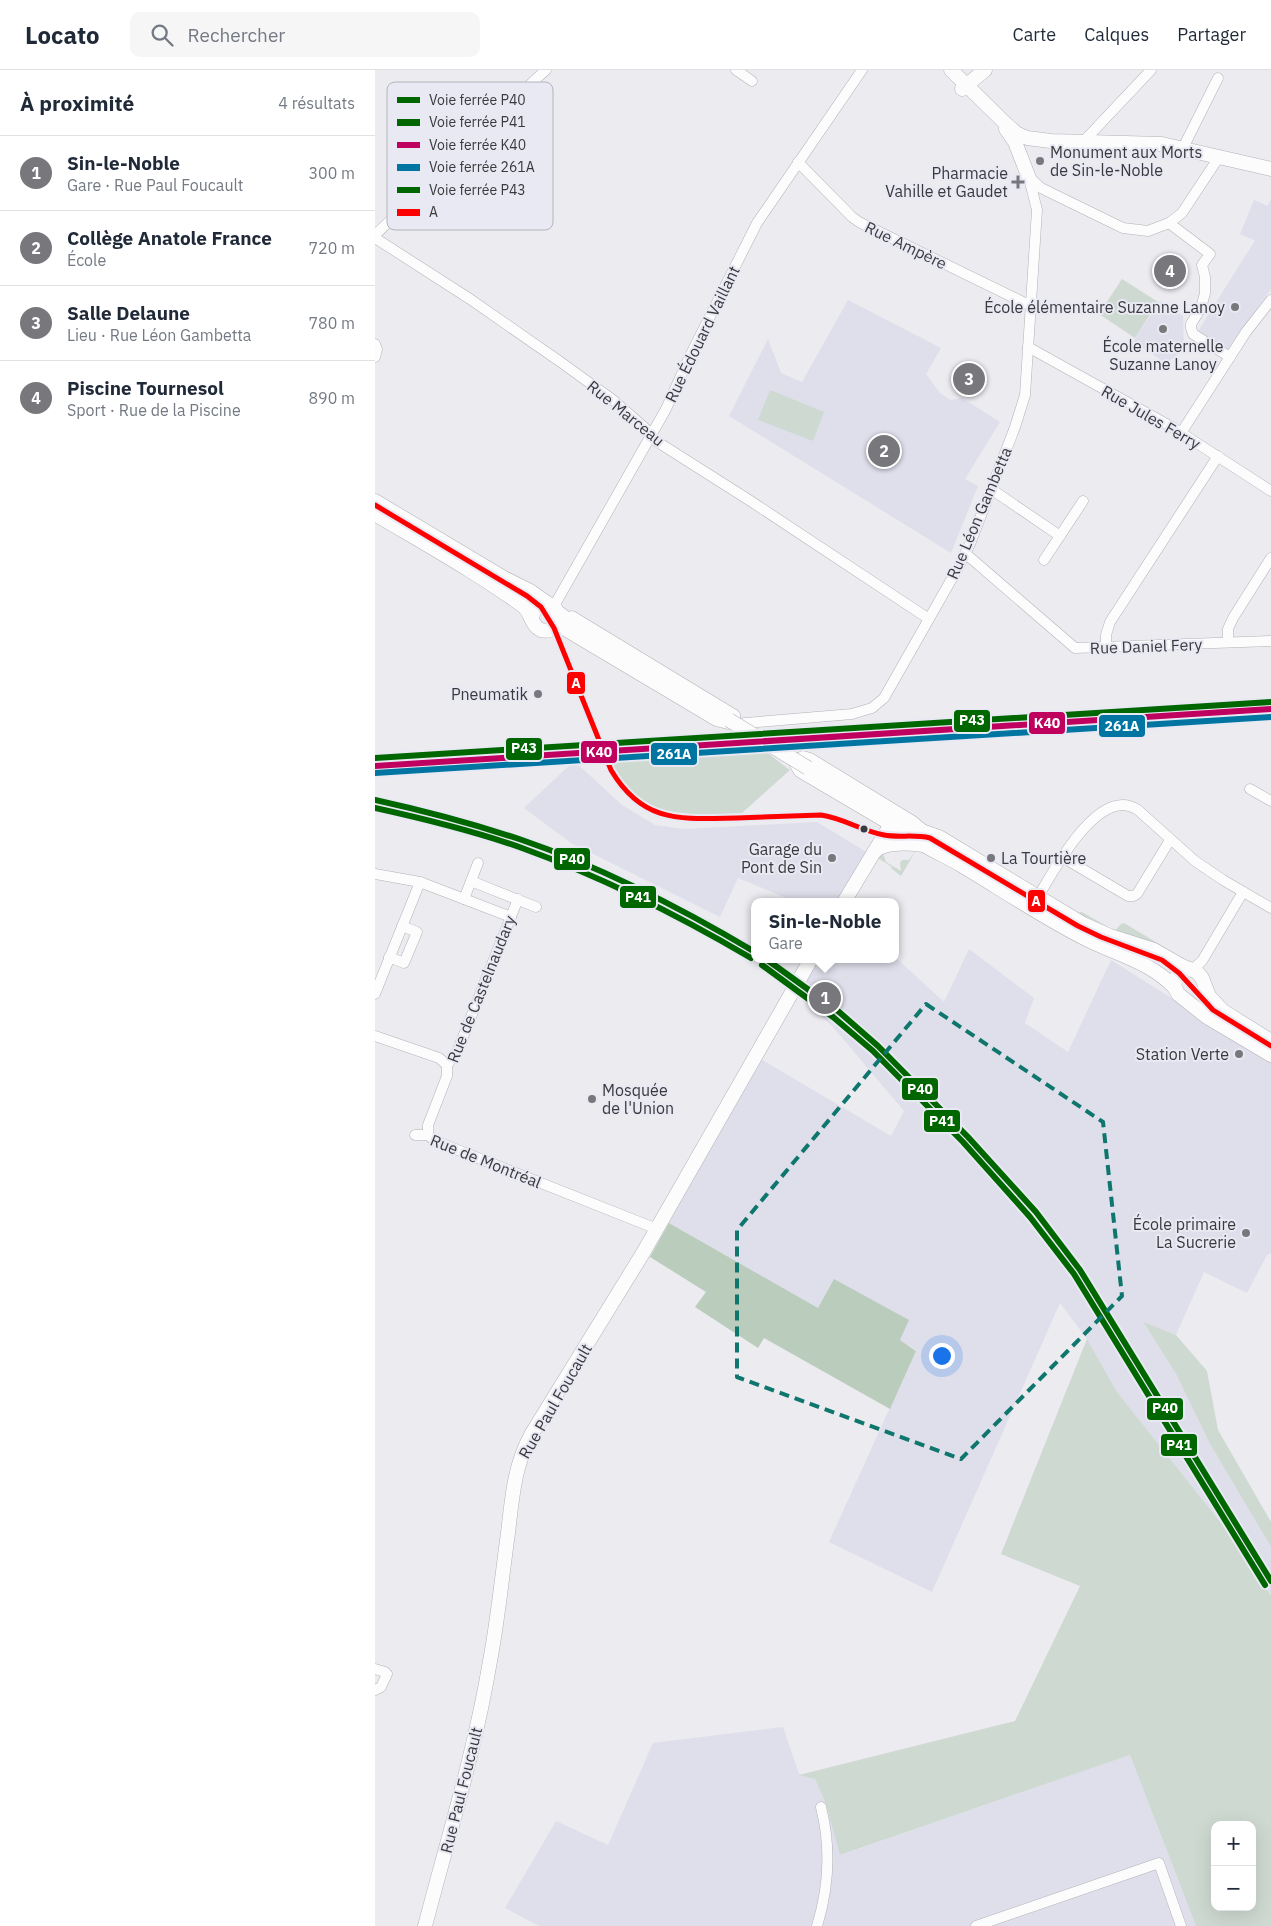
<!DOCTYPE html>
<html lang="fr">
<head>
<meta charset="utf-8">
<style>
	:root { --surface:#fff; --page:#f6f6f7; --text:#1f2937; --muted:#747a83; --line:#e0e1e3; --accent:#78787c }
	body { margin:0; font-family:"IBM Plex Sans",sans-serif; background:var(--page); color:var(--text) }
	.controls { position:absolute; right:15px; bottom:15px; display:grid; overflow:hidden; border-radius:10px; box-shadow:0 5px 20px #0002 }
	.controls button { width:45px; height:45px; display:grid; place-items:center; padding:0; border:0; border-bottom:1px solid var(--line); background:var(--surface); color:var(--text); font:25px sans-serif }
	.you { position:absolute; left:566px; top:1285px; width:18px; height:18px; margin:-12px; border:4px solid #fff; border-radius:50%; background:#1a73e8; box-shadow:0 0 0 8px #1a73e833 }
	.badge { display:grid; place-items:center; width:32px; height:32px; border-radius:50%; background:var(--accent); color:#fff; font-size:16px; font-weight:700 }
	.pin { position:absolute; translate:-50% -50%; border:2px solid #fff; box-shadow:0 1px 5px #0006 }
	.popup { position:absolute; left:376px; top:828px; width:148px; height:65px; box-sizing:border-box; display:grid; place-content:center; border-radius:10px; background:var(--surface); filter:drop-shadow(0 1px 4px #0005); font-size:16px; white-space:nowrap; color:var(--muted) }
	.popup b { font-size:19px; color:var(--text) }
	.popup::after { content:''; position:absolute; left:50%; top:100%; margin-left:-10px; border:10px solid transparent; border-top-color:var(--surface) }
	.list { margin:0; padding:0; list-style:none }
	h2 { display:flex; justify-content:space-between; align-items:center; height:65px; margin:0; padding:0 20px; font-size:21px }
	h2 small { font-size:16px; font-weight:400; color:var(--muted) }
	.list li { display:grid; grid-template-columns:32px 1fr auto; gap:15px; align-items:center; box-sizing:border-box; height:75px; padding:0 20px; border-top:1px solid var(--line) }
	.list b { display:block; font-size:19px; white-space:nowrap }
	.list p { margin:0; font-size:16px; white-space:nowrap; color:var(--muted) }
	.list em { font-size:16px; font-style:normal; color:var(--muted) }
	.icon { flex:none; width:28px; height:28px; fill:none; stroke:currentColor; stroke-width:2; stroke-linecap:round; stroke-linejoin:round }
	.map { position:relative; flex:none; width:896px; height:1856px; overflow:hidden }
	header { display:flex; align-items:center; gap:30px; box-sizing:border-box; height:70px; padding:0 25px; background:var(--surface); border-bottom:1px solid var(--line) }
	header strong { font-size:24px }
	nav { display:flex; gap:28px; margin-inline-start:auto; font-size:18px }
	.search { width:350px; height:45px; background:var(--page); display:flex; align-items:center; gap:12px; box-sizing:border-box; padding:0 18px; border-radius:10px; color:var(--muted); font-size:19px }
	main { display:flex }
	aside { flex:1; background:var(--surface) }
	.map>svg:first-child { display:block }
	.built { fill:#dedfeb }
	.green { fill:#ced9d1; fill-rule:evenodd }
	.forest { fill:#bacdbd }
	.lines { fill:none; stroke-linecap:round; stroke-linejoin:round }
	.street-casing { stroke:#b2b2b7; stroke-width:11 }
	.secondary-casing { stroke:#b2b2b7; stroke-width:15 }
	.street { stroke:#fcfcfd; stroke-width:10 }
	.secondary { stroke:#fcfcfd; stroke-width:14 }
	.secondary-bridge-casing { stroke:#b2b2b7; stroke-width:15; stroke-linecap:butt }
	.secondary-bridge { stroke:#fcfcfd; stroke-width:14 }
	.bus-1-casing { stroke:#e8e9f3; stroke-width:9 }
	.bus-1 { stroke:#fe0000; stroke-width:5 }
	.rail-1-casing { stroke:#e8e9f3; stroke-width:10 }
	.rail-2-casing { stroke:#e8e9f3; stroke-width:10 }
	.rail-3-casing { stroke:#e8e9f3; stroke-width:10 }
	.rail-4-casing { stroke:#e8e9f3; stroke-width:10 }
	.rail-5-casing { stroke:#e8e9f3; stroke-width:10 }
	.rail-1 { stroke:#060; stroke-width:6 }
	.rail-2 { stroke:#060; stroke-width:6 }
	.rail-3 { stroke:#bf005f; stroke-width:6 }
	.rail-4 { stroke:#0075a1; stroke-width:6 }
	.rail-5 { stroke:#060; stroke-width:6 }
	.marked { fill:none; stroke:#0f766e; stroke-width:4; stroke-dasharray:10 6; stroke-linejoin:round }
	.poi-dot { fill:#78787c; stroke:#e8e9f3; stroke-width:2 }
	.bus-dot { fill:#3a3a3e; stroke:#e8e9f3; stroke-width:2 }
	.labels { text-anchor:middle; dominant-baseline:central; stroke-width:4; stroke-linejoin:round; paint-order:stroke }
	.poi-label { font-size:16px; fill:#3a3a3e; stroke:#e8e9f3; text-anchor:end }
	.street-label { font-size:16px; fill:#3a3a3e; stroke:#e8e9f3 }
	.key { fill:#e8e9f3; stroke:#b4b4bd; stroke-width:1 }
	.key-label { font-size:14px; fill:#3a3a3e }
	.line-badge { stroke:#e8e9f3; stroke-width:2 }
	.badge-label { font-size:14px; text-anchor:middle; font-weight:bold; fill:#fff }
</style>
</head>
<body>
<header>
<strong>Locato</strong>
<div class="search"><svg class="icon" aria-label="search" viewBox="0 0 24 24"><circle cx="10" cy="10" r="6"/><path d="M15 15l6 6"/></svg>Rechercher</div>
<nav><a>Carte</a><a>Calques</a><a>Partager</a></nav>
</header>
<main>
<aside>
<h2>À proximité<small>4 résultats</small></h2>
<ul class="list">
<li><span class="badge">1</span><div><b>Sin-le-Noble</b><p>Gare · Rue Paul Foucault</p></div><em>300 m</em></li>
<li><span class="badge">2</span><div><b>Collège Anatole France</b><p>École</p></div><em>720 m</em></li>
<li><span class="badge">3</span><div><b>Salle Delaune</b><p>Lieu · Rue Léon Gambetta</p></div><em>780 m</em></li>
<li><span class="badge">4</span><div><b>Piscine Tournesol</b><p>Sport · Rue de la Piscine</p></div><em>890 m</em></li>
</ul>
</aside>
<div class="map">
<svg width="896" height="1856" viewBox="0 0 896 1856">
	<rect width="100%" height="100%" fill="#ebebf0"/>
	<!-- built -->
	<g class="built">
		<path d="M 896,129 L 896,219 L 852,280 L 823,261 L 879,172 L 879,170 L 865,164 L 879,130 L 893,136 Z"/>
		<path d="M 473,230 L 566,278 L 551,304 L 565,323 L 575,330 L 587,328 L 625,352 L 590,409 L 603,416 L 576,483 L 354,346 L 393,269 L 406,303 L 427,312 Z"/>
		<path d="M 785,231 L 808,246 L 809,280 L 791,293 L 758,272 Z"/>
		<path d="M 199,691 L 247,735 L 280,755 L 309,759 L 442,752 L 493,783 L 464,832 L 421,832 L 363,808 L 345,847 L 196,773 L 149,738 Z"/>
		<path d="M 594,879 L 659,928 L 650,953 L 693,982 L 736,890 L 896,991 L 896,1183 L 892,1185 L 872,1223 L 829,1202 L 801,1265 L 768,1253 L 801,1304 L 835,1374 L 896,1477 L 896,1526 L 850,1458 L 742,1322 L 712,1269 L 685,1233 L 557,1522 L 454,1472 L 541,1280 L 525,1270 L 443,1238 L 294,1153 L 384,988 L 516,1066 L 529,1041 L 457,956 L 422,924 L 441,889 L 520,889 L 520,887 L 569,932 Z"/>
		<path d="M 408,1657 L 424,1704 L 440,1709 L 451,1734 L 466,1785 L 755,1685 L 821,1856 L 164,1856 L 130,1838 L 181,1751 L 233,1775 L 278,1673 Z"/>
	</g>
	<!-- green -->
	<g class="green">
		<path d="M 747,209 L 783,232 L 760,268 L 724,244 Z"/>
		<path d="M 395,320 L 449,342 L 438,371 L 383,350 Z"/>
		<path d="M 383,677 C 395,683 403,692 415,700 L 367,743 C 304,746 265,753 234,688 Z"/>
		<path d="M 541,780 L 526,806 L 516,798 L 517,797 L 503,788 L 508,783 L 511,792 L 526,801 L 525,793 L 527,790 L 534,790 Z"/>
		<path d="M 707,842 L 740,861 L 746,854 L 749,853 L 794,880 L 796,883 L 772,870 L 751,865 L 749,867 L 702,843 Z"/>
		<path d="M 768,1252 L 801,1265 L 832,1301 L 843,1360 L 896,1452 L 896,1477 L 835,1374 L 801,1304 Z"/>
		<path d="M 712,1269 L 742,1322 L 850,1458 L 896,1526 L 896,1856 L 821,1856 L 755,1685 L 465,1785 L 451,1734 L 440,1709 L 424,1705 L 640,1651 L 705,1516 L 626,1484 ZM 840,1755 L 877,1755 L 877,1837 L 840,1837 Z"/>
	</g>
	<!-- forest -->
	<path class="forest" d="M 294,1153 L 443,1238 L 459,1209 L 534,1250 L 525,1270 L 541,1281 L 515,1339 L 389,1268 L 383,1278 L 320,1237 L 331,1222 L 275,1187 Z"/>
	<g class="lines">
		<!-- street casing -->
		<g class="street-casing">
			<g id="street">
				<path d="M 361,0 L 377,11"/>
				<path d="M 708,72 L 776,0"/>
				<path d="M 808,78 L 843,8"/>
				<path d="M 423,92 L 477,147 L 484,152 L 656,236"/>
				<path d="M 655,108 L 666,118 L 748,158 L 773,161 L 794,153 L 807,143 L 844,87"/>
				<path d="M 794,153 L 835,184 L 827,195 L 830,207 L 830,223 L 826,238 L 816,254 L 816,258 L 818,264 L 855,287"/>
				<path d="M 0,165 L 71,97 C 86,81 103,67 119,52 C 136,34 152,16 171,0"/>
				<path d="M 0,168 L 95,229 L 187,293 L 238,330 L 271,359 L 281,371 L 374,430 L 554,549"/>
				<path d="M 0,274 L 2,279 L 0,287"/>
				<path d="M 653,277 L 797,357 L 896,421"/>
				<path d="M 806,363 L 871,262 L 896,230"/>
				<path d="M 616,419 L 685,466"/>
				<path d="M 591,484 L 700,578 L 896,571"/>
				<path d="M 669,490 L 708,431"/>
				<path d="M 179,536 L 291,339 L 313,290 L 382,153 L 487,0"/>
				<path d="M 183,557 L 341,651 L 353,654 L 360,650 L 360,645 L 197,546"/>
				<path d="M 853,572 L 853,559 L 858,548 L 896,488"/>
				<path d="M 731,578 L 731,565 L 735,552 L 843,386"/>
				<path d="M 359,654 L 477,644 L 497,638 L 509,628 L 584,496 L 595,474 L 640,357 L 650,325 L 662,140 L 654,108"/>
				<path d="M 875,719 L 896,731"/>
				<path d="M 519,758 L 424,702 L 420,695 L 422,689 L 428,686 L 435,688 L 538,751 L 549,760"/>
				<path d="M 687,787 L 753,826 L 758,826 L 762,824 L 795,770"/>
				<path d="M 0,804 L 45,812 L 136,847"/>
				<path d="M 96,811 L 103,793"/>
				<path d="M 663,827 C 679,800 724,714 763,740 L 820,791 L 848,810 L 896,838"/>
				<path d="M 89,829 L 96,811 L 161,837"/>
				<path d="M 14,887 L 29,893 L 42,862 L 27,856"/>
				<path d="M 817,900 L 827,891 L 868,822"/>
				<path d="M 0,924 L 45,812"/>
				<path d="M 0,966 L 64,988 L 72,995"/>
				<path d="M 40,1065 L 53,1065 L 60,1071 L 282,1159"/>
				<path d="M 53,1065 L 53,1055 L 72,1006 L 72,995 L 82,982 L 143,829"/>
				<path d="M 0,1599 L 10,1602 L 12,1604 L 6,1617 L 0,1620"/>
				<path d="M 442,1856 C 454,1817 456,1777 446,1737"/>
				<path d="M 601,1856 L 784,1793 L 806,1856"/>
			</g>
		</g>
		<!-- secondary casing -->
		<g class="secondary-casing">
			<g id="secondary">
				<path d="M 576,0 L 630,53 L 641,63 L 652,68 L 676,71 L 787,74 L 896,99"/>
				<path d="M 587,19 L 610,0"/>
				<path d="M 631,59 L 640,72 L 654,108"/>
				<path d="M 0,431 L 129,508 L 155,521 L 172,533"/>
				<path d="M 0,444 C 50,474 101,502 148,536 C 156,542 156,556 166,560 C 176,563 183,556 184,546 L 179,536 L 170,533 L 160,538 L 157,547"/>
				<path d="M 184,543 L 208,561 L 354,650"/>
				<path d="M 433,698 L 519,749 L 535,757 L 564,767 L 708,854 L 735,866 L 779,880 L 807,896 L 822,902 L 827,908 L 834,926 L 848,941 L 896,971"/>
				<path d="M 523,753 C 539,774 564,782 586,795 C 626,819 669,848 711,869 C 741,884 776,892 800,918"/>
				<path d="M 499,782 C 510,771 532,773 548,775"/>
				<path d="M 469,832 L 519,749"/>
				<path d="M 814,899 L 806,902 L 801,908 L 799,916 L 803,924 L 832,947 L 896,985"/>
				<path d="M 50,1856 C 73,1768 100,1681 115,1591 C 123,1549 127,1506 133,1463 C 137,1429 139,1396 156,1365 L 268,1183 L 436,889"/>
			</g>
		</g>
		<!-- street -->
		<use href="#street" class="street"/>
		<!-- secondary -->
		<use href="#secondary" class="secondary"/>
		<!-- secondary-bridge casing -->
		<g class="secondary-bridge-casing">
			<path id="secondary-bridge" d="M 354,650 L 433,698"/>
		</g>
		<!-- secondary-bridge -->
		<use href="#secondary-bridge" class="secondary-bridge"/>
		<!-- bus-1 casing -->
		<g class="bus-1-casing">
			<path id="bus-1" d="M 0,435 L 152,526 L 166,537 L 179,558 L 236,700 C 268,754 306,749 362,748 C 390,747 418,746 446,745 C 468,748 487,761 509,765 C 524,768 539,764 555,768 L 703,856 L 726,867 L 787,890 L 804,903 L 838,940 L 896,976"/>
		</g>
		<!-- bus-1 -->
		<use href="#bus-1" class="bus-1"/>
		<!-- rail-1 casing -->
		<g class="rail-1-casing">
			<g id="rail-1">
				<path d="M 0,730 C 50,741 99,754 147,770 C 229,798 306,838 380,882"/>
				<path d="M 391,889 L 463,941 L 503,976 L 593,1067 L 661,1142 L 705,1200 L 896,1511"/>
			</g>
		</g>
		<!-- rail-2 casing -->
		<g class="rail-2-casing">
			<g id="rail-2">
				<path d="M 0,738 C 50,749 99,761 147,778 C 227,807 303,845 376,888"/>
				<path d="M 387,895 L 458,947 L 498,981 L 588,1072 L 655,1147 L 699,1204 L 890,1515"/>
			</g>
		</g>
		<!-- rail-3 casing -->
		<g class="rail-3-casing">
			<path id="rail-3" d="M 0,696 L 896,639"/>
		</g>
		<!-- rail-4 casing -->
		<g class="rail-4-casing">
			<path id="rail-4" d="M 0,703 L 896,647"/>
		</g>
		<!-- rail-5 casing -->
		<g class="rail-5-casing">
			<path id="rail-5" d="M 0,688 L 896,632"/>
		</g>
		<!-- rail-1 -->
		<use href="#rail-1" class="rail-1"/>
		<!-- rail-2 -->
		<use href="#rail-2" class="rail-2"/>
		<!-- rail-3 -->
		<use href="#rail-3" class="rail-3"/>
		<!-- rail-4 -->
		<use href="#rail-4" class="rail-4"/>
		<!-- rail-5 -->
		<use href="#rail-5" class="rail-5"/>
	</g>
	<!-- marked area -->
	<path class="marked" d="M 551,934 L 728,1052 L 747,1226 L 586,1389 L 362,1307 L 362,1160 Z"/>
	<!-- markers -->
	<g class="poi-dot">
		<circle cx="665" cy="91" r="5"/>
		<path d="M640.5 104.5h5v5h5v5h-5v5h-5v-5h-5v-5h5z"/>
		<circle cx="860" cy="237" r="5"/>
		<circle cx="788" cy="259" r="5"/>
		<circle cx="163" cy="624" r="5"/>
		<circle cx="457" cy="788" r="5"/>
		<circle cx="616" cy="788" r="5"/>
		<circle cx="864" cy="984" r="5"/>
		<circle cx="217" cy="1029" r="5"/>
		<circle cx="871" cy="1163" r="5"/>
	</g>
	<circle class="bus-dot" cx="489" cy="759" r="4.5"/>
	<g class="labels">
		<!-- poi labels -->
		<g class="poi-label">
			<text x="675" y="82" text-anchor="start">Monument aux Morts<tspan x="675" dy="18">de Sin-le-Noble</tspan></text>
			<text x="633" y="103">Pharmacie<tspan x="633" dy="18">Vahille et Gaudet</tspan></text>
			<text x="850" y="237">École élémentaire Suzanne Lanoy</text>
			<text x="788" y="276" text-anchor="middle">École maternelle<tspan x="788" dy="18">Suzanne Lanoy</tspan></text>
			<text x="153" y="624">Pneumatik</text>
			<text x="447" y="779">Garage du<tspan x="447" dy="18">Pont de Sin</tspan></text>
			<text x="626" y="788" text-anchor="start">La Tourtière</text>
			<text x="854" y="984">Station Verte</text>
			<text x="227" y="1020" text-anchor="start">Mosquée<tspan x="227" dy="18">de l'Union</tspan></text>
			<text x="861" y="1154">École primaire<tspan x="861" dy="18">La Sucrerie</tspan></text>
		</g>
		<!-- street labels -->
		<g class="street-label">
			<text transform="translate(531 175) rotate(26)">Rue Ampère</text>
			<text transform="translate(327 264) rotate(-64)">Rue Édouard Vaillant</text>
			<text transform="translate(251 343) rotate(39)">Rue Marceau</text>
			<text transform="translate(776 347) rotate(30)">Rue Jules Ferry</text>
			<text transform="translate(604 443) rotate(-67)">Rue Léon Gambetta</text>
			<text transform="translate(771 576) rotate(-2)">Rue Daniel Fery</text>
			<text transform="translate(106 919) rotate(-68)">Rue de Castelnaudary</text>
			<text transform="translate(111 1091) rotate(22)">Rue de Montréal</text>
			<text transform="translate(180 1331) rotate(-60)">Rue Paul Foucault</text>
			<text transform="translate(86 1720) rotate(-76)">Rue Paul Foucault</text>
		</g>
	</g>
	<!-- legend -->
	<rect x="12" y="12" width="166" height="148" rx="8" class="key"/>
	<rect x="22" y="27" width="23" height="6" fill="#060"/>
	<rect x="22" y="49" width="23" height="7" fill="#060"/>
	<rect x="22" y="72" width="23" height="6" fill="#bf005f"/>
	<rect x="22" y="94" width="23" height="7" fill="#0075a1"/>
	<rect x="22" y="117" width="23" height="6" fill="#060"/>
	<rect x="22" y="139" width="23" height="7" fill="#fe0000"/>
	<g class="key-label">
		<text x="54" y="35">Voie ferrée P40</text>
		<text x="54" y="57">Voie ferrée P41</text>
		<text x="54" y="80">Voie ferrée K40</text>
		<text x="54" y="102">Voie ferrée 261A</text>
		<text x="54" y="125">Voie ferrée P43</text>
		<text x="54" y="147">A</text>
	</g>
	<g class="line-badge">
		<rect x="191" y="601" width="20" height="24" rx="5" fill="#fe0000"/>
		<rect x="578" y="639" width="38" height="24" rx="5" fill="#060"/>
		<rect x="653" y="641" width="38" height="24" rx="5" fill="#bf005f"/>
		<rect x="723" y="644" width="48" height="24" rx="5" fill="#0075a1"/>
		<rect x="130" y="667" width="38" height="24" rx="5" fill="#060"/>
		<rect x="205" y="670" width="38" height="24" rx="5" fill="#bf005f"/>
		<rect x="275" y="672" width="48" height="24" rx="5" fill="#0075a1"/>
		<rect x="178" y="777" width="38" height="24" rx="5" fill="#060"/>
		<rect x="244" y="815" width="38" height="24" rx="5" fill="#060"/>
		<rect x="652" y="819" width="19" height="24" rx="5" fill="#fe0000"/>
		<rect x="526" y="1007" width="38" height="24" rx="5" fill="#060"/>
		<rect x="548" y="1039" width="38" height="24" rx="5" fill="#060"/>
		<rect x="771" y="1327" width="38" height="24" rx="5" fill="#060"/>
		<rect x="785" y="1363" width="38" height="24" rx="5" fill="#060"/>
	</g>
	<g class="badge-label">
		<text x="201" y="618">A</text>
		<text x="597" y="655">P43</text>
		<text x="672" y="658">K40</text>
		<text x="747" y="661">261A</text>
		<text x="149" y="683">P43</text>
		<text x="224" y="687">K40</text>
		<text x="299" y="689">261A</text>
		<text x="197" y="794">P40</text>
		<text x="263" y="832">P41</text>
		<text x="661" y="836">A</text>
		<text x="545" y="1024">P40</text>
		<text x="567" y="1056">P41</text>
		<text x="790" y="1343">P40</text>
		<text x="804" y="1380">P41</text>
	</g>
</svg>
<div class="controls">
<button>+</button>
<button>−</button>
</div>
<div class="you"></div>
<div class="pin badge" style="left:450px;top:928px">1</div>
<div class="popup"><b>Sin-le-Noble</b>Gare</div>
<div class="pin badge" style="left:509px;top:381px">2</div>
<div class="pin badge" style="left:594px;top:309px">3</div>
<div class="pin badge" style="left:795px;top:201px">4</div>
</div>
</main>
</body>
</html>
